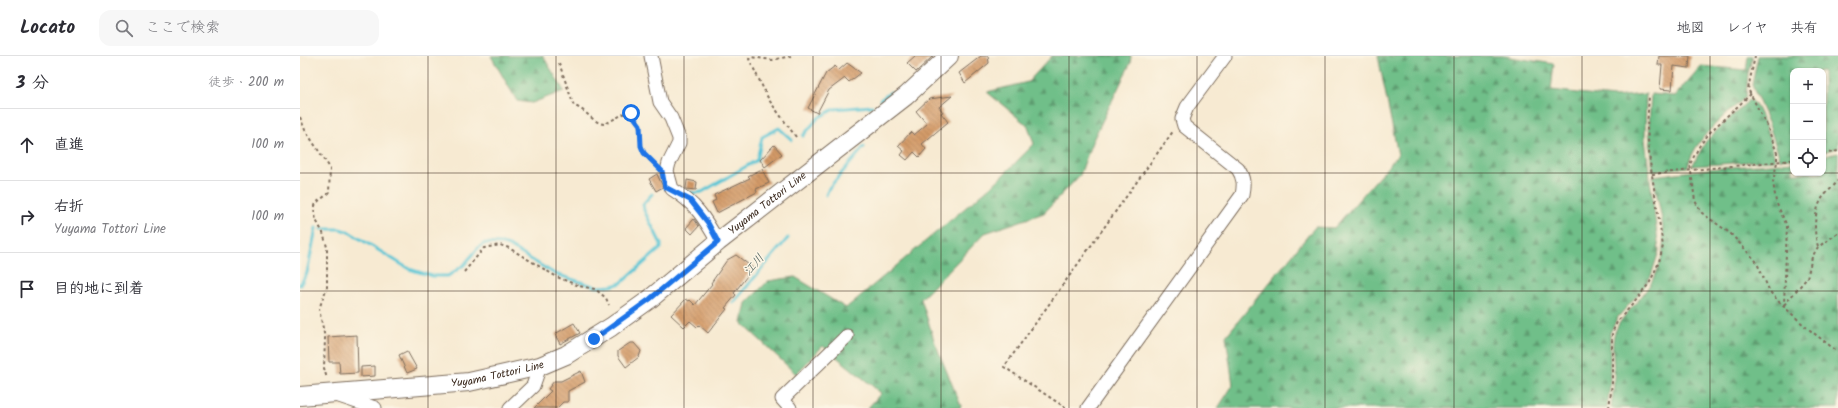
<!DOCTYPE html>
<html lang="ja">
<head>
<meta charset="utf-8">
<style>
	:root { --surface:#fff; --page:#f7f7f7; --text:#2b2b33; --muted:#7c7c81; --line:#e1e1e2 }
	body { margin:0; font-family:Kalam,"Klee One",sans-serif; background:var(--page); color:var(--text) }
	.controls { position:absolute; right:12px; top:12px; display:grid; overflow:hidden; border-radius:8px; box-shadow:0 1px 3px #0004 }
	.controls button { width:36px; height:36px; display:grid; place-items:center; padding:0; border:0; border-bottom:1px solid var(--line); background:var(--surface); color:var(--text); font:20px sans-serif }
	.stop { position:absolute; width:12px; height:12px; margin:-9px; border:3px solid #1a73e8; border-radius:50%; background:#fff }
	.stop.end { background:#1a73e8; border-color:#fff; box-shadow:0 1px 4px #0008 }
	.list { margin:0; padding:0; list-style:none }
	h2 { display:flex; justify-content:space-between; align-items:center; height:52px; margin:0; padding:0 16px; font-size:17px }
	h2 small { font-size:13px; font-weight:400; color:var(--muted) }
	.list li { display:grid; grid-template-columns:26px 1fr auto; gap:12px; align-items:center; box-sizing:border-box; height:72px; padding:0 16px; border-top:1px solid var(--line) }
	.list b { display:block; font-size:15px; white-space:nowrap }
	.list p { margin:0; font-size:13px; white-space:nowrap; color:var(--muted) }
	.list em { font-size:13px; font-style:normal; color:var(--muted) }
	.icon { flex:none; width:22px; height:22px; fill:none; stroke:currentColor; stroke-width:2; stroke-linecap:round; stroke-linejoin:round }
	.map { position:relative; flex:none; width:1538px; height:352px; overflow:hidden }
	header { display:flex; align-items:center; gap:24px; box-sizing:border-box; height:56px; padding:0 20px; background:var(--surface); border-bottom:1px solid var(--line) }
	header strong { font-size:19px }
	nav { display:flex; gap:22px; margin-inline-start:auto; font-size:14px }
	.search { width:280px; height:36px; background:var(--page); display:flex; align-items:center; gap:10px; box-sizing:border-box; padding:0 14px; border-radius:12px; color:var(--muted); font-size:15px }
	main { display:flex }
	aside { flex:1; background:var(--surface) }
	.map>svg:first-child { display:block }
	.forest { fill:url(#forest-firs); stroke:#567454 }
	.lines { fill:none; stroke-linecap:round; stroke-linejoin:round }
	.stream { stroke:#5bc6d5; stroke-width:3 }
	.building { fill:url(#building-back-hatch) }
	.minor-casing { stroke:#7d6d5d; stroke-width:15 }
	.secondary-casing { stroke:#7d6d5d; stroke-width:20 }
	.path { stroke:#7d6d5d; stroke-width:2; stroke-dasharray:3 3; stroke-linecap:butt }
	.minor { stroke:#fff; stroke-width:13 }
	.secondary { stroke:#fff; stroke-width:18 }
	.route { stroke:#1a73e8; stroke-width:5 }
	.grid { fill:none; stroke:#3b2a1e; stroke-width:1; stroke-opacity:0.55 }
	.labels { text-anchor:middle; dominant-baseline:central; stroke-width:3; stroke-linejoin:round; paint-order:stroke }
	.street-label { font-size:11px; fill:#3b2a1e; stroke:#fcf5e5 }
	.water-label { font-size:12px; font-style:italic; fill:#455955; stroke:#fcf5e5 }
</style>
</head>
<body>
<header>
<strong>Locato</strong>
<div class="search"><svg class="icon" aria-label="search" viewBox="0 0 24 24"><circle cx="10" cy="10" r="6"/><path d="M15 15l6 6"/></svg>ここで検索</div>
<nav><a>地図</a><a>レイヤ</a><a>共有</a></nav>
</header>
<main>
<aside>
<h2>3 分<small>徒歩 · 200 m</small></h2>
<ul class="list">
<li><svg class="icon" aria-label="ahead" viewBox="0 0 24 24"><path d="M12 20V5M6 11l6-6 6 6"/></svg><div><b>直進</b></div><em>100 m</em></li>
<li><svg class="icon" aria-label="right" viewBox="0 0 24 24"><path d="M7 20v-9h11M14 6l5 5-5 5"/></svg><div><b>右折</b><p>Yuyama Tottori Line</p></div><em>100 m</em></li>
<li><svg class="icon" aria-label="arrive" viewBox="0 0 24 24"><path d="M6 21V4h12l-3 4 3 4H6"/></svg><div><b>目的地に到着</b></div></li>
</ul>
</aside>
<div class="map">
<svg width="1538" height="352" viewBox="0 0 1538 352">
	<defs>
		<pattern id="forest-firs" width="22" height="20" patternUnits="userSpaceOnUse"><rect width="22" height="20" fill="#70bf89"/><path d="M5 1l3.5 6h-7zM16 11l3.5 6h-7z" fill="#5d9b6f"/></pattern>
		<pattern id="building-back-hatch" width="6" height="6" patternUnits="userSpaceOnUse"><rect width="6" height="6" fill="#d39a67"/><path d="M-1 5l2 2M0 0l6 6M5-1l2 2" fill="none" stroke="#ac7e54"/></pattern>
	</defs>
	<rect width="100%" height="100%" fill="#fcf5e5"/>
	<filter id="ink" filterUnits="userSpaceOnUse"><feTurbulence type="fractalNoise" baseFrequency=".025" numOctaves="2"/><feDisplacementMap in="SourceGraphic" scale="8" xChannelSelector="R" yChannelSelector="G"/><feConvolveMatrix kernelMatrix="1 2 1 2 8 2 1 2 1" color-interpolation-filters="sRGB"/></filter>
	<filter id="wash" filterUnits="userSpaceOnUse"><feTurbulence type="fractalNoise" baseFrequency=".012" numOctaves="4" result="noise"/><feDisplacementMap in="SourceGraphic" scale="16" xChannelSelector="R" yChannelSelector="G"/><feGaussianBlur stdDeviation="0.9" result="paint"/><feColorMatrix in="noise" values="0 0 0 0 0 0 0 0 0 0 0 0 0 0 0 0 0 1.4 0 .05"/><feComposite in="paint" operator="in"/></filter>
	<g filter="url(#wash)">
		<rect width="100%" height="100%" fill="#f7ead2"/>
		<!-- forest -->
		<g class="forest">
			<path d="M 191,0 L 243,0 L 264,35 L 232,47 L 217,45 Z"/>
			<path d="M 752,0 L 831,0 L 830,8 L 792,86 L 780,119 L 744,157 L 685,177 L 621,243 L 635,287 L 661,350 L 660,352 L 568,352 L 581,337 L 523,290 L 496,318 L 442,267 L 446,247 L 468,225 L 495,221 L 546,252 L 696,126 L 734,88 L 728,70 L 687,36 L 728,26 Z"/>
			<path d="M 1078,0 L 1203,0 L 1254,8 L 1251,34 L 1314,41 L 1346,38 L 1345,83 L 1359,195 L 1351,220 L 1341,235 L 1318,261 L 1310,277 L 1310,330 L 1307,352 L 918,352 L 933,329 L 926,280 L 1015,171 L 1034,172 L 1098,99 Z"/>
			<path d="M 1448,0 L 1453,0 L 1448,17 L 1446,41 C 1426,58 1393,84 1388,111 L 1353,115 L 1349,70 L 1351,38 L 1375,40 L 1401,10 L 1446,14 Z"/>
			<path d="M 1458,0 L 1538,0 L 1538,92 L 1523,96 L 1523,15 L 1493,15 L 1493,102 L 1480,103 L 1469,69 L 1452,29 Z"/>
			<path d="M 1450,43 C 1460,49 1473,92 1475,104 L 1392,110 L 1406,85 Z"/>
			<path d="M 1538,97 L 1538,352 L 1311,352 C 1312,343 1314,334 1314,325 C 1315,311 1310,288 1315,276 C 1321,260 1335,250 1344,237 C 1375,196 1362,166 1353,120 L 1409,113 L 1493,106 L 1493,117 L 1523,117 L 1523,100 Z"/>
		</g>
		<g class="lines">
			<!-- stream -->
			<g class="stream">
				<path d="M 580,44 L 591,36"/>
				<path d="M 503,80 L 518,62 L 534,53 L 572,50"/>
				<path d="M 385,136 L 395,137 L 402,136 L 457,104 L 462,81 L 479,72 L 492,84"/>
				<path d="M 526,139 L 529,132 L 564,91"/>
				<path d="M 22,173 L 40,173 L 49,176 L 109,213 L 132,220 L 148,220 L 164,209 L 178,192 L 185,187 L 202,188 L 209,190 L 255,218 L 297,231 L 312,230 L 321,227 L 361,192 L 361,188 L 344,154 L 343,148 L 352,138"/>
				<path d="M 0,229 L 7,217 L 16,172"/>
				<path d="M 433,247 L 488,182"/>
			</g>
		</g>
		<g id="blocks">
			<!-- building -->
			<g class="building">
				<path d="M 615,0 L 633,0 L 616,16 L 607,7 Z"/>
				<path d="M 681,0 L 688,0 L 689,7 L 665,27 L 659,17 Z"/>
				<path d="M 1359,0 L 1390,0 L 1389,12 L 1374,10 L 1372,34 L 1360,33 L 1362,9 L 1358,9 Z"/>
				<path d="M 547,7 L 561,17 L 549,26 L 545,22 L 529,34 L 517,57 L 508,52 L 526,17 L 535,10 L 539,14 Z"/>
				<path d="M 652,40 L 639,51 L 643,56 L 641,57 L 648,66 L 622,88 L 626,93 L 619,101 L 614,96 L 607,104 L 601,99 L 604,95 L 598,90 L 611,76 L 614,79 L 627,68 L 616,55 L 629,43 Z"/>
				<path d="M 474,89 L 482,98 L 465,111 L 460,104 Z"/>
				<path d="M 462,113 L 469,127 L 456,133 L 457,136 L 417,157 L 412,146 L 416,144 L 414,139 L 450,122 L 448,120 Z"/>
				<path d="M 357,118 L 363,131 L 356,135 L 349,123 Z"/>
				<path d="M 387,124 L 397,126 L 396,134 L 386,133 Z"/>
				<path d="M 394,163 L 399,170 L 392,178 L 386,172 Z"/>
				<path d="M 436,199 L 453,212 L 434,237 L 436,239 L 425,252 L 427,253 L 408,277 L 399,269 L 397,271 L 390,265 L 384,271 L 371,259 L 386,243 L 389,245 L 390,244 L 395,249 L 412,228 L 411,227 L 427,204 Z"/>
				<path d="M 274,267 L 280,277 L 260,288 L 255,278 Z"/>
				<path d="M 57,279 L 58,317 L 40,318 L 39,306 L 29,306 L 28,281 Z"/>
				<path d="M 330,287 L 334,287 L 341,295 L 339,301 L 326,311 L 318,300 L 318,295 Z"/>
				<path d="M 107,295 L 117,313 L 107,317 L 99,299 Z"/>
				<path d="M 75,310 L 75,320 L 61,321 L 61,311 Z"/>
				<path d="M 281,315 L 285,326 L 268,335 L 268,346 L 263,346 L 257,352 L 234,352 L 251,335 L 248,333 L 254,325 L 261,325 Z"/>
			</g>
		</g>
	</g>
	<g filter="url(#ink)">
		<use href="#blocks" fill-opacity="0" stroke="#7d6d5d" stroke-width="1"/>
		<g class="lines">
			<!-- minor casing -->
			<g class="minor-casing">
				<g id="minor">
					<path d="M 351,0 L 360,46 L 371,62 L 379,82 L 379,87 L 369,107 L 367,115 L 372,133 C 396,148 404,161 418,186"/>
					<path d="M 36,339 L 75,352"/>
					<path d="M 210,352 L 233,330 L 240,310"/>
					<path d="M 490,352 L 482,343 L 547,280"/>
					<path d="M 788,352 L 942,139 C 944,129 944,122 938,113 L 884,70 L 882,63 L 887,51 L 925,0"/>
				</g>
			</g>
			<!-- secondary casing -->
			<g class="secondary-casing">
				<g id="secondary">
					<path id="s1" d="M 0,340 L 169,326 L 240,310 L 266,299 L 311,271 L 350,243 L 418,186 L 606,40 L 649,0"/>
				</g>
			</g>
			<!-- path -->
			<g class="path">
				<path d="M 491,0 L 472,4 L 451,1 L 449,3 L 469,44 L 496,81"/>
				<path d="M 1455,0 L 1448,33 L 1467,70 L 1477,97 L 1477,106 L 1473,126 L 1476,146 L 1487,170 L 1484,249"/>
				<path d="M 259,7 L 274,50 C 286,53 293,68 305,68 L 327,56 C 345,62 338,82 342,92 C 344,100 351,105 357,109"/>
				<path d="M 1451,38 L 1412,74 L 1400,89 L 1390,108 L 1395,145 L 1402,157 L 1431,178 L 1456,205 L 1470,236 L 1480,247 L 1506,271 L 1538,296"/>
				<path d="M 0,61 L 5,74 L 30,112 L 29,137 L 16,147 L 14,153 L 16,164 L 23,177 L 27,191 L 27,231 L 19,253 L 25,282 L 24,312 L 27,323"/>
				<path d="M 1523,98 L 1538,95"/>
				<path d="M 1352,118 L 1493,104"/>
				<path d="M 1518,190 C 1513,176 1514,154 1523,141 C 1527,136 1533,131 1538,125"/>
				<path d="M 164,216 L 184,192 L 200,189 L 209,192 L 257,221 L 279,230 L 295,233 L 306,242 L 309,249"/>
				<path d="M 1484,249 L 1507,222 L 1512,201 L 1518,191 L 1538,177"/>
				<path d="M 766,352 L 704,311 L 874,74"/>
				<path d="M 1309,352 L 1312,327 L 1312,277 L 1317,266 L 1338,242 L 1350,226 L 1359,206 L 1363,190 L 1350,106 L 1347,72 L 1349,39"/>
			</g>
			<!-- minor -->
			<use href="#minor" class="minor"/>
			<!-- secondary -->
			<use href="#secondary" class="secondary"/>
		</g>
	</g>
	<g class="lines" filter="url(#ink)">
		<!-- route -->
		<path class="route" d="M 294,283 L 350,243 L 418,186 L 408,167 L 390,144 L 365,131 L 362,115 L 344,97 L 341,90 L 340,69 L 331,57"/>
	</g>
	<!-- grid -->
	<path class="grid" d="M 128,0 L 128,352M 256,0 L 256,352M 384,0 L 384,352M 513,0 L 513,352M 641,0 L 641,352M 769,0 L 769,352M 897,0 L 897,352M 1025,0 L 1025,352M 1154,0 L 1154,352M 1282,0 L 1282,352M 1410,0 L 1410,352M 0,117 L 1538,117M 0,235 L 1538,235"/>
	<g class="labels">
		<!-- street labels -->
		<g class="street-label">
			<text stroke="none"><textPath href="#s1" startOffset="523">Yuyama Tottori Line</textPath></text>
			<text stroke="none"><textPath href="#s1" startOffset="199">Yuyama Tottori Line</textPath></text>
		</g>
		<!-- water labels -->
		<g class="water-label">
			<text transform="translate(454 209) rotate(-49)">江川</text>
		</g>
	</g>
</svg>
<div class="controls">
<button>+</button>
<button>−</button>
<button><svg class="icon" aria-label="locate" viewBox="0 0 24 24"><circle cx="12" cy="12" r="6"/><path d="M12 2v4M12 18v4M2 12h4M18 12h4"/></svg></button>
</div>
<div class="stop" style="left:331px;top:57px"></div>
<div class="stop end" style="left:294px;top:283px"></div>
</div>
</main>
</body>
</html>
